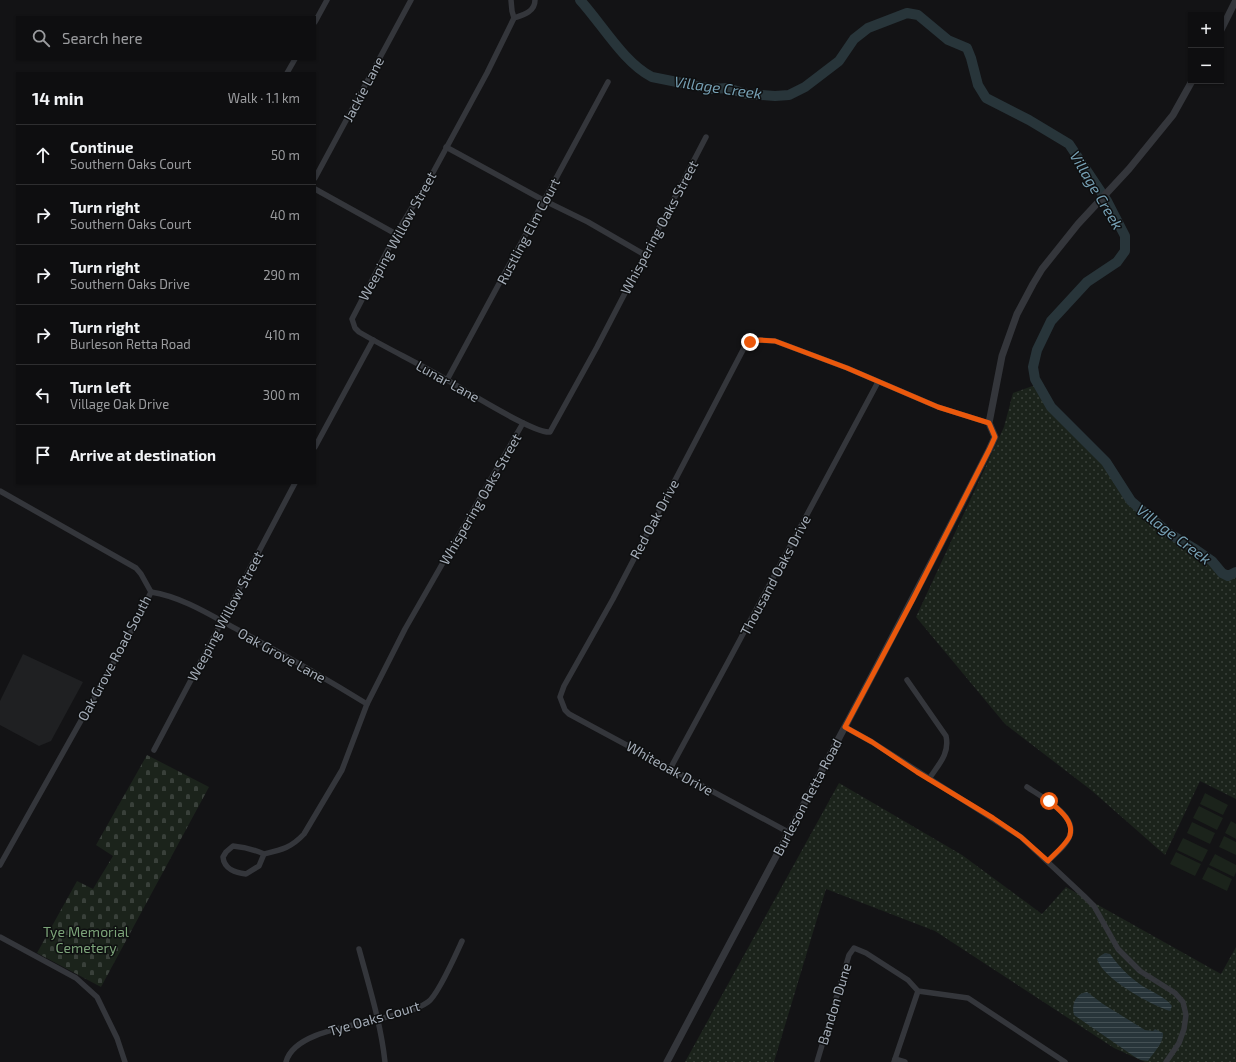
<!DOCTYPE html>
<html lang="en">
<head>
<meta charset="utf-8">
<style>
	:root { --surface:#0e0e10; --page:#1c1c1e; --text:#f1f3f6; --muted:#9b9c9f; --line:#2e2e30 }
	body { margin:0; font-family:"Exo 2",sans-serif; background:var(--page); color:var(--text) }
	.controls { position:absolute; right:12px; top:12px; display:grid; overflow:hidden; border-radius:0px; box-shadow:0 1px 3px #0004 }
	.controls button { width:36px; height:36px; display:grid; place-items:center; padding:0; border:0; border-bottom:1px solid var(--line); background:var(--surface); color:var(--text); font:20px sans-serif }
	.stop { position:absolute; width:12px; height:12px; margin:-9px; border:3px solid #ea580c; border-radius:50%; background:#fff }
	.stop.end { background:#ea580c; border-color:#fff; box-shadow:0 1px 4px #0008 }
	.list { margin:0; padding:0; list-style:none }
	h2 { display:flex; justify-content:space-between; align-items:center; height:52px; margin:0; padding:0 16px; font-size:17px }
	h2 small { font-size:13px; font-weight:400; color:var(--muted) }
	.list li { display:grid; grid-template-columns:26px 1fr auto; gap:12px; align-items:center; box-sizing:border-box; height:60px; padding:0 16px; border-top:1px solid var(--line) }
	.list b { display:block; font-size:15px; white-space:nowrap }
	.list p { margin:0; font-size:13px; white-space:nowrap; color:var(--muted) }
	.list em { font-size:13px; font-style:normal; color:var(--muted) }
	.icon { flex:none; width:22px; height:22px; fill:none; stroke:currentColor; stroke-width:2; stroke-linecap:round; stroke-linejoin:round }
	.map { position:relative; flex:none; width:1236px; height:1062px; overflow:hidden }
	.search { position:absolute; background:var(--surface); box-shadow:0 1px 3px #0004; left:16px; top:16px; width:300px; height:44px; display:flex; align-items:center; gap:10px; box-sizing:border-box; padding:0 14px; border-radius:0px; color:var(--muted); font-size:15px }
	.panel { position:absolute; background:var(--surface); box-shadow:0 1px 3px #0004; left:16px; top:72px; width:300px; height:412px; border-radius:0px }
	.map>svg:first-child { display:block }
	.built { fill:#1f2022 }
	.grass { fill:url(#grass-dots) }
	.cemetery { fill:url(#cemetery-stones) }
	.pitch { fill:#1b231b }
	.water { fill:url(#water-rules) }
	.lines { fill:none; stroke-linecap:round; stroke-linejoin:round }
	.river { stroke:#28353a; stroke-width:10 }
	.minor { stroke:#34363b; stroke-width:5.5 }
	.tertiary { stroke:#34363b; stroke-width:7 }
	.route { stroke:#ea580c; stroke-width:5 }
	.labels { text-anchor:middle; dominant-baseline:central; stroke-width:3; stroke-linejoin:round; paint-order:stroke }
	.street-label { font-size:14px; fill:#a4acb7; stroke:#0e0f10 }
	.park-label { font-size:14px; fill:#7ca479; stroke:#0e0f10 }
	.water-label { font-size:15px; font-style:italic; fill:#77a1b5; stroke:#0e0f10 }
</style>
</head>
<body>
<div class="map">
<svg width="1236" height="1062" viewBox="0 0 1236 1062">
	<defs>
		<pattern id="grass-dots" width="8" height="8" patternUnits="userSpaceOnUse"><rect width="8" height="8" fill="#1b231b"/><path d="M2 2h.1M6 6h.1" fill="none" stroke="#39403a" stroke-width="1.8" stroke-linecap="round"/></pattern>
		<pattern id="cemetery-stones" width="16" height="16" patternUnits="userSpaceOnUse"><rect width="16" height="16" fill="#1b231b"/><path d="M2 7V4a2 2 0 0 1 4 0v3zM10 15v-3a2 2 0 0 1 4 0v3z" fill="#39403a"/></pattern>
		<pattern id="water-rules" width="6" height="5" patternUnits="userSpaceOnUse"><rect width="6" height="5" fill="#28353a"/><path d="M0 2.5h6" fill="none" stroke="#445054"/></pattern>
	</defs>
	<rect width="100%" height="100%" fill="#131315"/>
	<!-- built -->
	<path class="built" d="M 23,654 L 83,682 L 51,741 L 39,746 L 0,725 L 0,701 Z"/>
	<!-- grass -->
	<g class="grass">
		<path d="M 1038,384 L 1051,407 L 1106,462 L 1131,501 L 1170,534 L 1195,549 L 1212,561 L 1222,573 L 1228,576 L 1236,572 L 1236,799 L 1200,781 L 1165,855 L 1091,790 L 1005,724 L 916,617 L 1004,427 L 1013,393 Z"/>
		<path d="M 839,783 L 962,855 L 1042,914 L 1066,887 L 1221,974 L 1236,947 L 1236,1062 L 1145,1062 L 1114,1048 L 935,931 L 826,889 L 774,1062 L 685,1062 Z"/>
	</g>
	<!-- cemetery -->
	<path class="cemetery" d="M 147,755 L 209,787 L 101,987 L 37,953 L 77,881 L 93,889 L 113,856 L 96,845 Z"/>
	<!-- pitch -->
	<g class="pitch">
		<path d="M 1205,793 L 1228,805 L 1223,815 L 1200,804 Z"/>
		<path d="M 1199,806 L 1223,818 L 1217,830 L 1193,818 Z"/>
		<path d="M 1231,821 L 1236,824 L 1236,839 L 1225,833 Z"/>
		<path d="M 1192,822 L 1215,833 L 1210,844 L 1187,833 Z"/>
		<path d="M 1224,836 L 1236,842 L 1236,855 L 1219,847 Z"/>
		<path d="M 1183,838 L 1208,850 L 1202,862 L 1177,850 Z"/>
		<path d="M 1176,852 L 1201,864 L 1195,876 L 1170,864 Z"/>
		<path d="M 1215,854 L 1236,865 L 1236,872 L 1234,877 L 1209,865 Z"/>
		<path d="M 1208,867 L 1232,879 L 1227,891 L 1202,879 Z"/>
	</g>
	<!-- water -->
	<g class="water">
		<path d="M 1105,953 L 1110,954 C 1119,966 1128,976 1141,985 C 1151,992 1165,996 1172,1006 L 1170,1011 C 1151,1005 1103,979 1097,959 L 1100,956 Z"/>
		<path d="M 1087,992 L 1103,1004 L 1145,1030 L 1153,1031 L 1155,1029 L 1163,1033 C 1164,1043 1153,1053 1148,1061 L 1141,1060 L 1135,1057 L 1074,1015 C 1071,1005 1076,993 1087,992 Z"/>
	</g>
	<g class="lines">
		<!-- river -->
		<path class="river" d="M 580,0 C 602,24 624,63 652,77 L 712,89 L 727,88 L 747,94 L 775,96 L 789,95 L 805,87 L 839,61 L 854,39 L 868,28 L 907,13 L 918,15 L 948,40 L 967,48 L 971,58 L 978,85 L 986,98 L 1029,120 L 1069,144 L 1107,201 L 1125,236 L 1125,251 L 1117,262 L 1087,282 L 1051,321 L 1037,350 L 1033,367 L 1035,379 L 1051,407 L 1106,462 L 1131,501 L 1170,534 L 1195,549 L 1212,561 L 1222,573 L 1228,576 L 1236,572"/>
		<!-- minor -->
		<g class="minor">
			<path d="M 511,0 L 512,11 L 514,18 L 487,73 L 430,178 L 396,234 L 352,319 L 355,328 L 359,332 C 388,349 418,363 447,380 C 465,390 534,434 550,432 L 597,347 L 706,137"/>
			<path d="M 514,18 C 523,15 535,12 535,0"/>
			<path d="M 315,22 L 327,0"/>
			<path d="M 287,73 L 295,59"/>
			<path d="M 446,147 L 543,200 L 588,222 L 645,255"/>
			<path d="M 315,178 L 411,0"/>
			<path d="M 315,189 L 396,234"/>
			<path d="M 447,380 L 608,82"/>
			<path d="M 315,447 L 373,340"/>
			<path d="M 0,491 L 136,568 L 141,574 L 151,592 L 138,619 L 0,865"/>
			<path d="M 151,592 C 183,597 212,616 240,631 C 283,654 325,678 367,704"/>
			<path d="M 907,680 L 946,736 C 950,754 938,765 929,779"/>
			<path d="M 845,727 L 872,742 L 1021,837 L 1084,896 L 1094,906 L 1118,949 L 1140,971 L 1175,993 L 1183,1002 L 1186,1015 L 1184,1029 L 1179,1043 L 1166,1062"/>
			<path d="M 154,750 L 295,483"/>
			<path d="M 670,769 L 728,662 L 878,382"/>
			<path d="M 1027,787 C 1040,796 1077,815 1070,835 C 1067,845 1055,854 1048,861"/>
			<path d="M 788,832 L 569,714 L 565,710 L 560,697 L 564,686 L 613,599 L 744,348 L 750,342 L 760,340 L 775,341 L 847,368 L 938,407 L 989,423"/>
			<path d="M 233,846 C 245,847 253,849 264,854 L 259,866 L 246,874 C 236,873 224,869 223,857 L 226,852 Z"/>
			<path d="M 264,854 C 281,850 291,848 304,834 L 342,770 L 367,704 L 405,629 L 523,423"/>
			<path d="M 0,937 L 76,978 L 97,997 L 117,1038 L 125,1062"/>
			<path d="M 359,949 C 369,986 381,1024 385,1062"/>
			<path d="M 895,1059 L 905,1062"/>
			<path d="M 286,1062 C 296,1022 396,1025 428,1002 C 438,995 456,954 462,941"/>
			<path d="M 817,1062 L 849,955 L 854,948 L 866,953 L 908,980 L 918,991 L 968,998 L 1065,1062"/>
			<path d="M 894,1062 L 918,991"/>
		</g>
		<!-- tertiary -->
		<g class="tertiary">
			<path d="M 1221,30 L 1236,0"/>
			<path d="M 667,1062 C 774,858 885,656 989,450 L 995,437 L 989,423 L 1002,356 L 1017,314 L 1033,284 L 1042,269 L 1078,224 L 1129,169 L 1173,115 L 1192,81"/>
		</g>
	</g>
	<g class="lines">
		<!-- route -->
		<path class="route" d="M 750,342 L 760,340 L 775,341 L 847,368 L 938,407 L 989,423 L 995,437 L 989,450 L 913,599 L 845,727 L 872,742 L 917,772 L 993,818 L 1021,837 L 1048,861 C 1053,855 1069,842 1070,835 C 1074,820 1058,809 1049,801"/>
	</g>
	<g class="labels">
		<!-- street labels -->
		<g class="street-label">
			<text transform="translate(363 89) rotate(-62)">Jackie Lane</text>
			<text transform="translate(659 227) rotate(-62)">Whispering Oaks Street</text>
			<text transform="translate(528 231) rotate(-62)">Rustling Elm Court</text>
			<text transform="translate(397 236) rotate(-61)">Weeping Willow Street</text>
			<text transform="translate(448 381) rotate(29)">Lunar Lane</text>
			<text transform="translate(480 499) rotate(-60)">Whispering Oaks Street</text>
			<text transform="translate(654 519) rotate(-62)">Red Oak Drive</text>
			<text transform="translate(775 575) rotate(-62)">Thousand Oaks Drive</text>
			<text transform="translate(225 616) rotate(-62)">Weeping Willow Street</text>
			<text transform="translate(282 655) rotate(29)">Oak Grove Lane</text>
			<text transform="translate(114 658) rotate(-62)">Oak Grove Road South</text>
			<text transform="translate(670 768) rotate(29)">Whiteoak Drive</text>
			<text transform="translate(807 797) rotate(-62)">Burleson Retta Road</text>
			<text transform="translate(834 1004) rotate(-73)">Bandon Dune</text>
			<text transform="translate(374 1018) rotate(-16)">Tye Oaks Court</text>
		</g>
		<!-- park labels -->
		<g class="park-label">
			<text x="86" y="931">Tye Memorial<tspan x="86" dy="16">Cemetery</tspan></text>
		</g>
		<!-- water labels -->
		<g class="water-label">
			<text transform="translate(718 87) rotate(8)">Village Creek</text>
			<text transform="translate(1097 190) rotate(59)">Village Creek</text>
			<text transform="translate(1174 534) rotate(37)">Village Creek</text>
		</g>
	</g>
</svg>
<div class="controls">
<button>+</button>
<button>−</button>
</div>
<div class="stop" style="left:1049px;top:801px"></div>
<div class="stop end" style="left:750px;top:342px"></div>
<div class="search"><svg class="icon" aria-label="search" viewBox="0 0 24 24"><circle cx="10" cy="10" r="6"/><path d="M15 15l6 6"/></svg>Search here</div>
<section class="panel">
<h2>14 min<small>Walk · 1.1 km</small></h2>
<ul class="list">
<li><svg class="icon" aria-label="ahead" viewBox="0 0 24 24"><path d="M12 20V5M6 11l6-6 6 6"/></svg><div><b>Continue</b><p>Southern Oaks Court</p></div><em>50 m</em></li>
<li><svg class="icon" aria-label="right" viewBox="0 0 24 24"><path d="M7 20v-9h11M14 6l5 5-5 5"/></svg><div><b>Turn right</b><p>Southern Oaks Court</p></div><em>40 m</em></li>
<li><svg class="icon" aria-label="right" viewBox="0 0 24 24"><path d="M7 20v-9h11M14 6l5 5-5 5"/></svg><div><b>Turn right</b><p>Southern Oaks Drive</p></div><em>290 m</em></li>
<li><svg class="icon" aria-label="right" viewBox="0 0 24 24"><path d="M7 20v-9h11M14 6l5 5-5 5"/></svg><div><b>Turn right</b><p>Burleson Retta Road</p></div><em>410 m</em></li>
<li><svg class="icon" aria-label="left" viewBox="0 0 24 24"><path d="M17 20v-9H6M10 6l-5 5 5 5"/></svg><div><b>Turn left</b><p>Village Oak Drive</p></div><em>300 m</em></li>
<li><svg class="icon" aria-label="arrive" viewBox="0 0 24 24"><path d="M6 21V4h12l-3 4 3 4H6"/></svg><div><b>Arrive at destination</b></div></li>
</ul>
</section>
</div>
</body>
</html>
